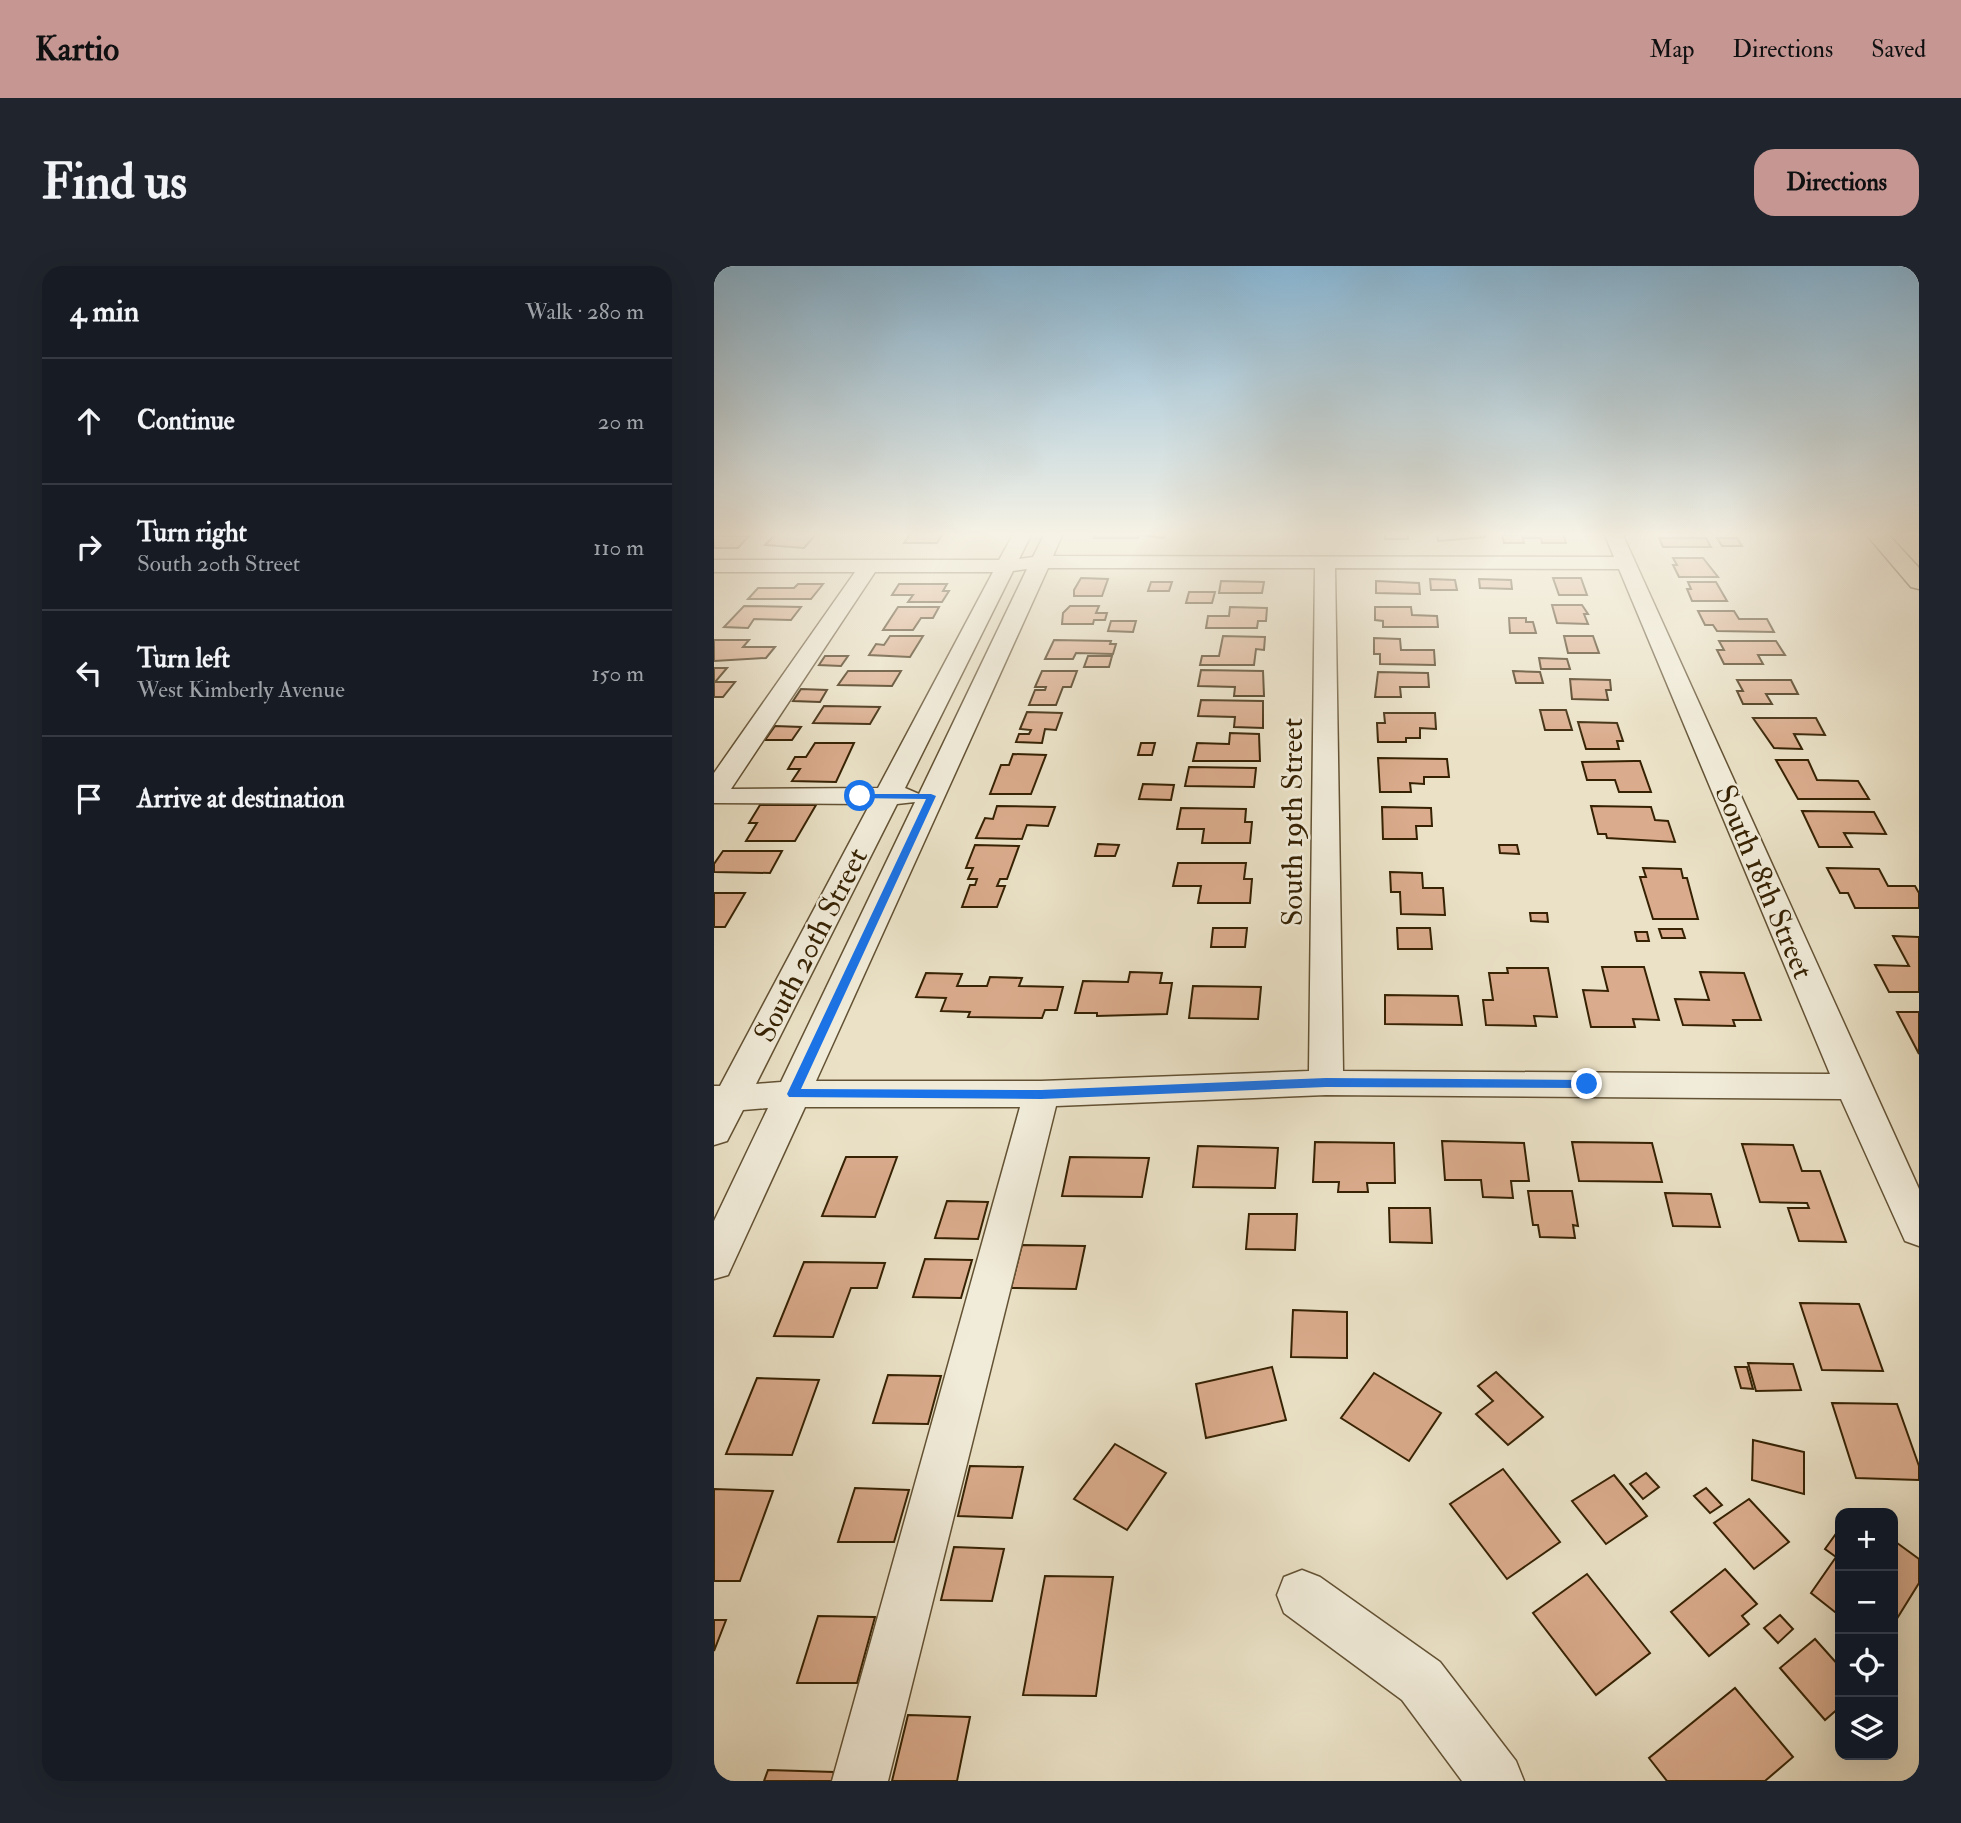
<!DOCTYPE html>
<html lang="en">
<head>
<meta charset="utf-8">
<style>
	:root { --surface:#171b24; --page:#20242c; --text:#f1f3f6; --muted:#9ea1a6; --line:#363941; --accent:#c59692 }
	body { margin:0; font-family:"IM FELL Double Pica",serif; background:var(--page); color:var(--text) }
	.controls { position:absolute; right:21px; bottom:21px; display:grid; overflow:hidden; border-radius:14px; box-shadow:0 7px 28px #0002 }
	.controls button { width:63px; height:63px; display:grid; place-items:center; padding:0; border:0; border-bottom:2px solid var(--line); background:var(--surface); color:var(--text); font:35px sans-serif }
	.stop { position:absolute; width:21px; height:21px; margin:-16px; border:5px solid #1a73e8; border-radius:50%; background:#fff }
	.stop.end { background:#1a73e8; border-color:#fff; box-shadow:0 2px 7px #0008 }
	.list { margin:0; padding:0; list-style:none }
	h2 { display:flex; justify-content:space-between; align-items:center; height:91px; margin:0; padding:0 28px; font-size:30px }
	h2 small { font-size:23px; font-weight:400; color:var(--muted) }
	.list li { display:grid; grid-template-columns:46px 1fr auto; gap:21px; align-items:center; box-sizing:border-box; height:126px; padding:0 28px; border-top:2px solid var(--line) }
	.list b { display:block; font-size:26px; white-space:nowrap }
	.list p { margin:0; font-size:23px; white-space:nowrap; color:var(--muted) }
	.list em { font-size:23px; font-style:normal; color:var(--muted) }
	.icon { flex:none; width:38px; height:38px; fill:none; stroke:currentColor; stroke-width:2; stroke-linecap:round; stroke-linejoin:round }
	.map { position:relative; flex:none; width:1205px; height:1515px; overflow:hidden; border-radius:21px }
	header { display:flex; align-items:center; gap:42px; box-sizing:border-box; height:98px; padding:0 35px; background:var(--accent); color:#111 }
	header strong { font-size:33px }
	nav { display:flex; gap:38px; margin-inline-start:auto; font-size:24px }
	.intro { display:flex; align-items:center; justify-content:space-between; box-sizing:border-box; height:168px; padding:0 42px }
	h1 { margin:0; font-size:49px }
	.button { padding:18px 32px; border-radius:21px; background:var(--accent); color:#111; font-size:24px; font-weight:700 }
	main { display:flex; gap:42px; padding:0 42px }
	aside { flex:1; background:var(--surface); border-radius:21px; box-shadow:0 7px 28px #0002 }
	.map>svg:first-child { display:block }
	.building { fill:#daab8c; stroke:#362203; stroke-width:2 }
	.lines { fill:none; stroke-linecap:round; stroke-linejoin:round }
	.minor-casing { stroke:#635234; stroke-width:3 }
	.highway-casing { stroke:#362203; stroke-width:3 }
	.minor { fill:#f1ecda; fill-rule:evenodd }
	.highway { fill:#eae1c6; fill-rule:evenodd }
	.route { fill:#1a73e8 }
	.labels { text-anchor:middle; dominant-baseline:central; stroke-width:5; stroke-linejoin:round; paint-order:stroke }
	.street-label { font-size:30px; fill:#362203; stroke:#f1ecda }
</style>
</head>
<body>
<header>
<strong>Kartio</strong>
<nav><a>Map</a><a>Directions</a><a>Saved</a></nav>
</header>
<div class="intro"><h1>Find us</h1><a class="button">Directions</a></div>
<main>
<aside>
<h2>4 min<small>Walk · 280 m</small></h2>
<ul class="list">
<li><svg class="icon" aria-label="ahead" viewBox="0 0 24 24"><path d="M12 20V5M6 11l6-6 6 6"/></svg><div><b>Continue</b></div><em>20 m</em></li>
<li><svg class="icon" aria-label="right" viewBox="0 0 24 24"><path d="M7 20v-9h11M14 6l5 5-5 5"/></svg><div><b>Turn right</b><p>South 20th Street</p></div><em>110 m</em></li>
<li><svg class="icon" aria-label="left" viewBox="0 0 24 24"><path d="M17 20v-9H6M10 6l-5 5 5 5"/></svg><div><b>Turn left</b><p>West Kimberly Avenue</p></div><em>150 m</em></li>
<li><svg class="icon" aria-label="arrive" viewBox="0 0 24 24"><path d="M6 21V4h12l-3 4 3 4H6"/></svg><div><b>Arrive at destination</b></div></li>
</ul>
</aside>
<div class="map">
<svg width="1205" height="1515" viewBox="0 0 1205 1515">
	<rect width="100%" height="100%" fill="#eae1c6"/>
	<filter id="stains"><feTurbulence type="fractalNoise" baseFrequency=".00286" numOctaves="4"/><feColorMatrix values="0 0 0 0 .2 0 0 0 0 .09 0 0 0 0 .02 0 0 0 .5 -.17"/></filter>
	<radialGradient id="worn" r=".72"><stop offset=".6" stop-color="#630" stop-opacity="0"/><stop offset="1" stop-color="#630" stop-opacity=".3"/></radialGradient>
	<!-- building -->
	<g class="building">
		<path d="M 63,267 L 103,267 L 90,282 L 51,279 Z"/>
		<path d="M 197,267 L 229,267 L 223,277 L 190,277 Z"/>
		<path d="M 382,267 L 451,267 L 450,272 L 425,269 L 424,272 L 380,272 Z"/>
		<rect x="671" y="267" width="23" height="6"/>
		<path d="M 723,267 L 770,267 L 771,271 L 724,275 Z"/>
		<path d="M 808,267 L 849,267 L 852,277 L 828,277 L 827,272 L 809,272 Z"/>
		<path d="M 788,269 L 808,269 L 810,277 L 790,277 Z"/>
		<path d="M 0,270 L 35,270 L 24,282 L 0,282 Z"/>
		<path d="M 945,272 L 992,272 L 997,281 L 949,281 Z"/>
		<path d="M 1003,272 L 1023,272 L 1028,280 L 1008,280 Z"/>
		<path d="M 959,292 L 989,292 L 1004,311 L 965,311 L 959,299 L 963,299 Z"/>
		<path d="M 367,312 L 394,313 L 388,330 L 360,330 L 360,324 Z"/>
		<path d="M 839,312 L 867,312 L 873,329 L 845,329 Z"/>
		<path d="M 716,313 L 741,314 L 743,324 L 717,324 Z"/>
		<path d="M 765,313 L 797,314 L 798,323 L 766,322 Z"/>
		<path d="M 507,315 L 550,316 L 548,327 L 505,327 Z"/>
		<path d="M 662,315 L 705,317 L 706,328 L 662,327 Z"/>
		<path d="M 437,316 L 458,316 L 455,325 L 434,325 Z"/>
		<path d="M 974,316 L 1002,316 L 1013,335 L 978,335 L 973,323 L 977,323 Z"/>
		<path d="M 84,318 L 109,318 L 97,333 L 34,333 L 44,322 L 80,322 Z"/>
		<path d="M 185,318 L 233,318 L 229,325 L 235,325 L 228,336 L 194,336 L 199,329 L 178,329 Z"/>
		<path d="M 475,326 L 501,326 L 498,337 L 472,337 Z"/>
		<path d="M 838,339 L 868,339 L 874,348 L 870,348 L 874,358 L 843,357 Z"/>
		<path d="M 30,340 L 87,341 L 77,354 L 40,353 L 34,362 L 10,361 Z"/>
		<path d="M 356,340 L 385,340 L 382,347 L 393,347 L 391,354 L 380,354 L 379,358 L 348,358 L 349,347 Z"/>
		<path d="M 184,341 L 225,341 L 219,352 L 207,352 L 199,364 L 169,364 Z"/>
		<path d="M 516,341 L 553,342 L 552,355 L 544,355 L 543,362 L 492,362 L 494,350 L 515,350 Z"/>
		<path d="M 661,341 L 697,341 L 698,349 L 723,350 L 724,361 L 669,361 L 669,355 L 661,354 Z"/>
		<path d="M 984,345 L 1020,345 L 1025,353 L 1053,353 L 1060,366 L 1003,365 L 999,359 L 991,359 Z"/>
		<path d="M 795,352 L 812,352 L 812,356 L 819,356 L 822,367 L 796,367 Z"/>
		<path d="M 397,355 L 422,355 L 419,366 L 394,365 Z"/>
		<path d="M 176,370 L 209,370 L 196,391 L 155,389 L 162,378 L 170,379 Z"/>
		<path d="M 509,370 L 551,371 L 550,384 L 542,383 L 540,399 L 486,399 L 488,390 L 505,390 Z"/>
		<path d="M 850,370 L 879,370 L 885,387 L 854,387 Z"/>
		<path d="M 660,372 L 686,373 L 687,384 L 720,384 L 721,399 L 666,398 L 666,388 L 660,388 Z"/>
		<path d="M 0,374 L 35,374 L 29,381 L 61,381 L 52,392 L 0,395 Z"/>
		<path d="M 340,374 L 397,375 L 396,378 L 402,378 L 399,388 L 362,387 L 359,393 L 331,393 Z"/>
		<path d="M 1005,375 L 1062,375 L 1071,389 L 1044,389 L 1049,398 L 1010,398 L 1003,384 L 1010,384 Z"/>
		<path d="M 111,390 L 134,390 L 127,400 L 105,399 Z"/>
		<path d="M 374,390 L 398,390 L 395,401 L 370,401 Z"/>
		<path d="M 825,392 L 853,393 L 856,403 L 827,403 Z"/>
		<path d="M 0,402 L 13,402 L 1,416 L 21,416 L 9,431 L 0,431 Z"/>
		<path d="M 487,404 L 549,405 L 550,430 L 520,430 L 521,421 L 484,420 Z"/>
		<path d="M 134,405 L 187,405 L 178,420 L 124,419 Z"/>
		<path d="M 328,405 L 363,405 L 357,421 L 349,421 L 342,439 L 315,439 L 321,424 L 331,424 L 332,421 L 321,421 Z"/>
		<path d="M 799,405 L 826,406 L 829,417 L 802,417 Z"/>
		<path d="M 664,406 L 714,407 L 715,421 L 686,421 L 687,431 L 661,431 Z"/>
		<path d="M 856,413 L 896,414 L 897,424 L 892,424 L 894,434 L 858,433 Z"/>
		<path d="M 1023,414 L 1077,414 L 1084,428 L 1052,428 L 1058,438 L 1029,438 L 1023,425 L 1029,425 Z"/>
		<path d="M 87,423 L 113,424 L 106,436 L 79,435 Z"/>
		<path d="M 487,434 L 549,435 L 549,462 L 520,461 L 521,451 L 484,450 Z"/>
		<path d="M 110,440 L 166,441 L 156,458 L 99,457 Z"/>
		<path d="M 826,444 L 852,444 L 858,464 L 831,464 Z"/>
		<path d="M 313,446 L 348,447 L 342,464 L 331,463 L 328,477 L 302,476 L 305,468 L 315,468 L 317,464 L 306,463 Z"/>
		<path d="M 670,447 L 721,447 L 722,463 L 706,462 L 706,472 L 692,472 L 692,476 L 664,476 L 663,457 L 671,457 Z"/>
		<path d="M 1039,452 L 1102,452 L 1111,469 L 1080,468 L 1088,483 L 1060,482 Z"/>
		<path d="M 864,456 L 903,457 L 909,475 L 903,475 L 905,483 L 872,483 Z"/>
		<path d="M 61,460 L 87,461 L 78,474 L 51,474 Z"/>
		<path d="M 516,467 L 545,468 L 546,495 L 479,495 L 483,477 L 515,478 Z"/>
		<path d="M 101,477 L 140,477 L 122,516 L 78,515 L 86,503 L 74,503 L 81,491 L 92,491 Z"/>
		<path d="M 427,477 L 441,477 L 438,489 L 424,489 Z"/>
		<path d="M 299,488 L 332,489 L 317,528 L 276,528 L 287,499 L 295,499 Z"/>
		<path d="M 664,492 L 733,493 L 735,511 L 710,511 L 710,518 L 696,517 L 697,526 L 666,526 Z"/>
		<path d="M 1062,494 L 1094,494 L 1103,514 L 1144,515 L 1155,533 L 1084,533 Z"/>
		<path d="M 920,495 L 926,495 L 937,526 L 905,526 L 901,514 L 873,514 L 868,496 Z"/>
		<path d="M 475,501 L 542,502 L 540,521 L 471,520 Z"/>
		<path d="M 429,518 L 460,519 L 457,534 L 425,533 Z"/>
		<path d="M 46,539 L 102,539 L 81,575 L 32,575 L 43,557 L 35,557 Z"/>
		<path d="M 283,540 L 341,541 L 334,560 L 313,559 L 308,573 L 262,572 L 271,552 L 279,553 Z"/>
		<path d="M 877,540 L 937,541 L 941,554 L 954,555 L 961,576 L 893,572 L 892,568 L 884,568 Z"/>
		<path d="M 668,541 L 717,542 L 718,560 L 702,560 L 703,573 L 669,573 Z"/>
		<path d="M 467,542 L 532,543 L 531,556 L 538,556 L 536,577 L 488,577 L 490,563 L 463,563 Z"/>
		<path d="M 1088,545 L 1160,546 L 1172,568 L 1130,567 L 1138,581 L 1105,581 Z"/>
		<path d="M 384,578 L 405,579 L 401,590 L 381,590 Z"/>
		<path d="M 261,579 L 305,580 L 293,613 L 286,613 L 283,620 L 291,620 L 283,641 L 248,641 L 256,619 L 261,619 L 263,613 L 254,613 L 259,602 L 252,602 Z"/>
		<path d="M 785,579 L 803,579 L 805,588 L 786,587 Z"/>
		<path d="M 9,585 L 68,585 L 56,607 L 0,606 L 0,598 Z"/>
		<path d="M 464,597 L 532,597 L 530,613 L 538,613 L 536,637 L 484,637 L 487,620 L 459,620 Z"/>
		<path d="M 929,602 L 967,603 L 969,612 L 973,612 L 984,653 L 939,653 L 926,611 L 932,611 Z"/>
		<path d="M 1113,602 L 1165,603 L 1174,620 L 1201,620 L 1205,627 L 1205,642 L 1141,642 L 1134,627 L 1126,627 Z"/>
		<path d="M 676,606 L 708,607 L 709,622 L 729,622 L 731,649 L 687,648 L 686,626 L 677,626 Z"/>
		<path d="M 0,627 L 31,627 L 11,661 L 0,661 Z"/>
		<path d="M 816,647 L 833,647 L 834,656 L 817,655 Z"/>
		<path d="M 499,662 L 533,662 L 531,681 L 497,681 Z"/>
		<path d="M 683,662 L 716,662 L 718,683 L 684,683 Z"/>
		<path d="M 945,663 L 968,663 L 971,672 L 948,672 Z"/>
		<path d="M 921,666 L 933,666 L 935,675 L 923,675 Z"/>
		<path d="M 1179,670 L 1205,671 L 1205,726 L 1175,726 L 1161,699 L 1195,700 Z"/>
		<path d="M 888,701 L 930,701 L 945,754 L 919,753 L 921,761 L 877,761 L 869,724 L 894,725 Z"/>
		<path d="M 793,702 L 834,702 L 843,751 L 820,750 L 822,760 L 772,759 L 769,734 L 779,734 L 775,707 L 794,707 Z"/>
		<path d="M 416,706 L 448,707 L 446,717 L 458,717 L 453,748 L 383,750 L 383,747 L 361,747 L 369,715 L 414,716 Z"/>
		<path d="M 986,706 L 1030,707 L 1047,754 L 1019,754 L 1021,760 L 969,759 L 961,733 L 995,734 Z"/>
		<path d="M 212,707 L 248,708 L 243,720 L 273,720 L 276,711 L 308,712 L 305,720 L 349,721 L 343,744 L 331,744 L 328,752 L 254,751 L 256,746 L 227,745 L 232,732 L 202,731 Z"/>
		<path d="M 479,720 L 547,721 L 544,753 L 475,752 Z"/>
		<path d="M 671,729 L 744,730 L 748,759 L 671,758 Z"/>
		<path d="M 1183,746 L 1205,746 L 1205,788 Z"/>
		<path d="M 728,875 L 810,877 L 815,915 L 797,915 L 799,932 L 769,931 L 767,914 L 731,914 Z"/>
		<path d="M 601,876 L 680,877 L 681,917 L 653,917 L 654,926 L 624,926 L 625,916 L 599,916 Z"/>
		<path d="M 858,876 L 938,877 L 948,916 L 865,915 Z"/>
		<path d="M 1028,878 L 1079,879 L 1088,905 L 1106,905 L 1132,976 L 1085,975 L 1074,942 L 1095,942 L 1093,937 L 1046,936 Z"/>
		<path d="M 484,880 L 564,882 L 561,922 L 479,921 Z"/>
		<path d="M 132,891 L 183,891 L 161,951 L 108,950 Z"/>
		<path d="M 356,891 L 435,892 L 428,931 L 348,930 Z"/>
		<path d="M 814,925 L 858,925 L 864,960 L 859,959 L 861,972 L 826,971 L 824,959 L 819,959 Z"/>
		<path d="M 951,927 L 997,928 L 1006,961 L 959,960 Z"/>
		<path d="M 233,935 L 274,936 L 264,973 L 221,972 Z"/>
		<path d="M 675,942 L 716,942 L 718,977 L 676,976 Z"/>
		<path d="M 535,948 L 583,948 L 581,984 L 532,983 Z"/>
		<path d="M 308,979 L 371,980 L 362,1023 L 297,1022 Z"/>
		<path d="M 211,993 L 258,994 L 247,1032 L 199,1031 Z"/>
		<path d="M 90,996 L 171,997 L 163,1022 L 137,1022 L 119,1071 L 60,1070 Z"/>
		<path d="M 1086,1037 L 1145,1038 L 1169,1105 L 1108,1104 Z"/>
		<path d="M 579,1044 L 633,1046 L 633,1092 L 577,1091 Z"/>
		<path d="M 1034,1097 L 1079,1098 L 1087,1124 L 1042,1125 Z"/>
		<path d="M 558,1101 L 572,1154 L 492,1172 L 482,1118 Z"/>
		<path d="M 1021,1101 L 1033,1101 L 1039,1123 L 1027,1122 Z"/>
		<path d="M 782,1106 L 829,1151 L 794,1179 L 762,1148 L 779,1135 L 764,1120 Z"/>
		<path d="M 660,1107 L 727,1147 L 695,1195 L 627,1152 Z"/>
		<path d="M 174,1109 L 227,1110 L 214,1158 L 159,1157 Z"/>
		<path d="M 43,1112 L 105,1114 L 78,1189 L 12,1188 Z"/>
		<path d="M 1118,1137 L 1183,1138 L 1205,1200 L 1205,1214 L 1142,1212 Z"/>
		<path d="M 1039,1174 L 1090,1186 L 1090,1228 L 1038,1214 Z"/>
		<path d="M 401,1178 L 452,1207 L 413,1264 L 360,1233 Z"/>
		<path d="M 256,1200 L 309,1201 L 298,1252 L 244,1250 Z"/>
		<path d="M 789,1203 L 846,1276 L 793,1313 L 736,1238 Z"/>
		<path d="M 932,1207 L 945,1221 L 929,1233 L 916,1218 Z"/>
		<path d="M 900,1209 L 933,1250 L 892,1278 L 858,1235 Z"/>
		<path d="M 141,1222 L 195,1224 L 180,1276 L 124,1276 Z"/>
		<path d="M 992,1222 L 1008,1239 L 996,1247 L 980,1230 Z"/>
		<path d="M 0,1223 L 59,1225 L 26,1315 L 0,1315 Z"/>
		<path d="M 1035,1233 L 1075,1276 L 1040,1303 L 1000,1257 Z"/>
		<path d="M 1126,1262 L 1126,1350 L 1097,1327 L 1122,1291 L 1111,1283 Z"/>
		<path d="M 1179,1274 L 1205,1293 L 1205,1317 L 1179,1359 Z"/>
		<path d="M 240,1281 L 290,1283 L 278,1335 L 227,1334 Z"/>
		<path d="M 1011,1303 L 1043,1338 L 1028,1350 L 1035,1358 L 995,1390 L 957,1346 Z"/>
		<path d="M 873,1308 L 936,1387 L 882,1429 L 819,1347 Z"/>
		<path d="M 331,1310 L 399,1311 L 382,1430 L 309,1429 Z"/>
		<path d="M 1066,1349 L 1079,1363 L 1064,1377 L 1050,1362 Z"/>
		<path d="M 104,1350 L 161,1351 L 143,1417 L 83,1417 Z"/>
		<path d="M 0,1354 L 12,1354 L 0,1385 Z"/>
		<path d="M 1101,1373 L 1126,1401 L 1126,1441 L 1111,1454 L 1066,1402 Z"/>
		<path d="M 1021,1422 L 1079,1491 L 1051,1515 L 953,1515 L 935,1492 Z"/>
		<path d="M 194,1449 L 256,1451 L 243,1515 L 178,1515 Z"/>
		<path d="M 54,1504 L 120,1506 L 118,1515 L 50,1515 Z"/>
	</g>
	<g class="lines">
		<!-- minor casing -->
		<g class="minor-casing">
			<g id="minor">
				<path d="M 300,267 L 318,267 L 305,293 L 319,291 L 331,267 L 349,267 L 339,290 L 900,291 L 890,267 L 908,267 L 1205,923 L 1205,980 L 1191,975 L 1127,833 L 612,829 L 342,840 L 174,1515 L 118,1515 L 306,841 L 91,841 L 14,1009 L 0,1013 L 0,955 L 54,842 L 29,844 L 13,875 L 0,879 L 0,820 L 6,820 L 156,538 L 0,537 L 0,507 L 141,306 L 0,306 L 0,294 L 285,294 ZM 334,302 L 601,302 L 595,805 L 327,815 L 102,815 ZM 621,302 L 905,303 L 1116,808 L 629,805 ZM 313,303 L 205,528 L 191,522 L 299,305 ZM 161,306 L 279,306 L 164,522 L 17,523 ZM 201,536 L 67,816 L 42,818 L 183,538 Z"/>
				<path d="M 588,1304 L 606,1311 L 726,1396 L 802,1495 L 810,1515 L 748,1515 L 688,1434 L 570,1347 L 563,1329 L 570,1311 Z"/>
			</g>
		</g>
		<!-- highway casing -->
		<g class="highway-casing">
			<path id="highway" d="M 1151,267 L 1173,267 L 1205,302 L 1205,323 L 1197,321 Z"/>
		</g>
		<!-- minor -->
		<use href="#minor" class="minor"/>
		<!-- highway -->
		<use href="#highway" class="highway"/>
	</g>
	<!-- sky -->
	<linearGradient id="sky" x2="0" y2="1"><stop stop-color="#88b7d6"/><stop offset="0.56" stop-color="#f6f2e5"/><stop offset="1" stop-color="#f6f2e5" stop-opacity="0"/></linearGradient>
	<rect width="1205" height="479" fill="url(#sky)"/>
	<!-- route -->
	<path class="route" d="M 146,528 L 217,528 L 222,530 L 87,823 L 327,824 L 612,812 L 873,814 L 879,818 L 873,822 L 612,821 L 327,833 L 75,831 L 73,828 L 212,533 L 142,532 Z"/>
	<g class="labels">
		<!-- street labels -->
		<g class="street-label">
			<text transform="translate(578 556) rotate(-90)">South 19th Street</text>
			<text transform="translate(1050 616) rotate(67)">South 18th Street</text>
			<text transform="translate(97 679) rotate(-63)">South 20th Street</text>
		</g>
	</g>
	<rect width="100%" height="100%" filter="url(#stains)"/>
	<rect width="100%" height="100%" fill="url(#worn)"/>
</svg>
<div class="controls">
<button>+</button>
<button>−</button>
<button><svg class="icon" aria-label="locate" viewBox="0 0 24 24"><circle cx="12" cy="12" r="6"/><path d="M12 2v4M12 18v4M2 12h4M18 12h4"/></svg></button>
<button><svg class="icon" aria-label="layers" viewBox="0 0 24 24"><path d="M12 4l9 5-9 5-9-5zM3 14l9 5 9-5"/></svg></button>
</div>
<div class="stop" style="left:146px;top:530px"></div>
<div class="stop end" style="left:873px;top:818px"></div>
</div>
</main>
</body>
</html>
